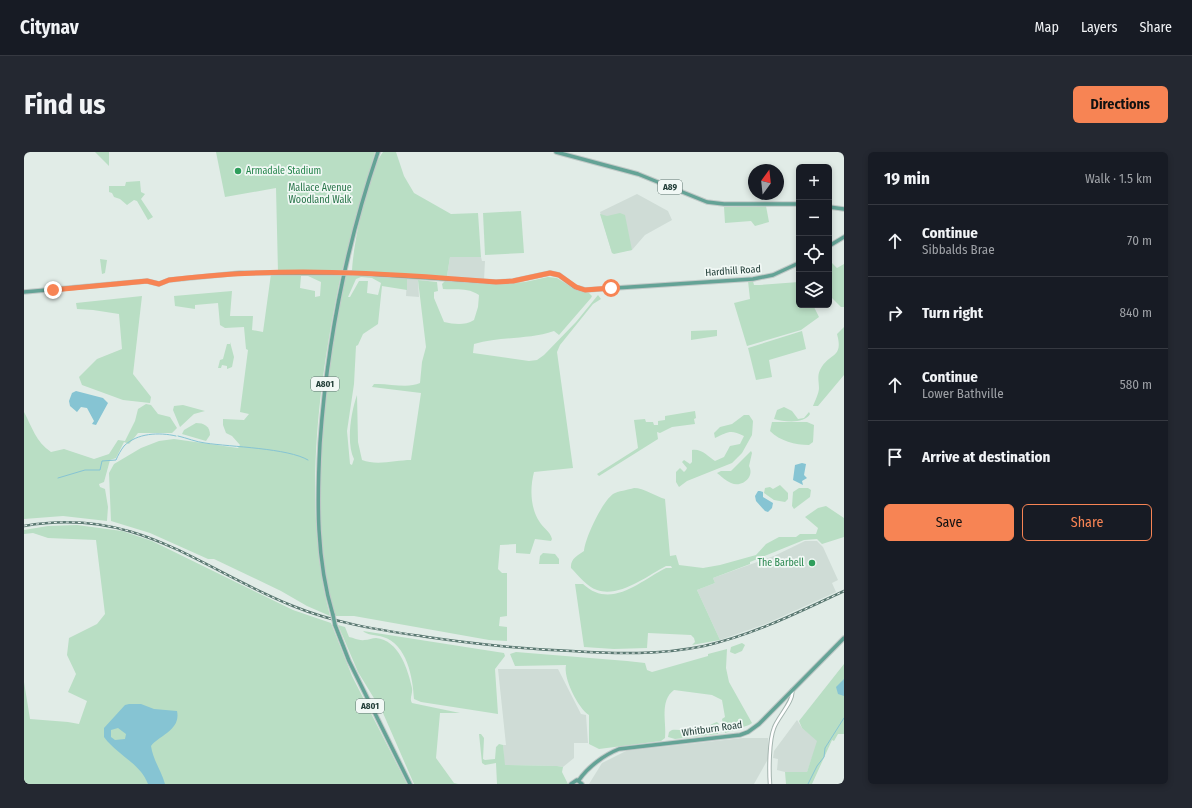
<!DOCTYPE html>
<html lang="en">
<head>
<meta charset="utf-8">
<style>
	:root { --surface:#171b24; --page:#242831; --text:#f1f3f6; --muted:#9ea1a6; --line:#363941; --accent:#f78454 }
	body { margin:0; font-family:"Fira Sans Condensed",sans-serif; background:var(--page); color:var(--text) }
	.controls { position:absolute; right:12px; top:12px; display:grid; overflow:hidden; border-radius:6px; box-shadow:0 2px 6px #0003 }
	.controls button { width:36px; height:36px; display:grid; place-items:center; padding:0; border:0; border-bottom:1px solid var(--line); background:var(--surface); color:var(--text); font:20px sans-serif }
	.compass { position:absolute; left:724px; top:12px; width:36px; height:36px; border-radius:50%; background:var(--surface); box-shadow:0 2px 6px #0003; rotate:15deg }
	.stop { position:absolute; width:12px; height:12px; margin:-9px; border:3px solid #f78454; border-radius:50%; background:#fff }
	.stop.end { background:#f78454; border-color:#fff; box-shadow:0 1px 4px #0008 }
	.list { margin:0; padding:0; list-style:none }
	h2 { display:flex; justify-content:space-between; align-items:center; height:52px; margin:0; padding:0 16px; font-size:17px }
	h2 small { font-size:13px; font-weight:400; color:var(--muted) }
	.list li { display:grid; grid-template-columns:26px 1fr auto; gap:12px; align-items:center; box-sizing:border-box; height:72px; padding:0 16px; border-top:1px solid var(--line) }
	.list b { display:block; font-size:15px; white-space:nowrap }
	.list p { margin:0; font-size:13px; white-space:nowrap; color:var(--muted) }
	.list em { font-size:13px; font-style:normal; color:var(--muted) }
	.actions { display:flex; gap:8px; padding:12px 16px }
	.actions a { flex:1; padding:9px 0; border:1px solid var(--accent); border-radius:6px; text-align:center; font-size:14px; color:var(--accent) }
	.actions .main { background:var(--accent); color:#111 }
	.icon { flex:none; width:22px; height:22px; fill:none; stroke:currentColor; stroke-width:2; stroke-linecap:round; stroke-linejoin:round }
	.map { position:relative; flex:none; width:820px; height:632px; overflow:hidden; border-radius:6px }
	header { display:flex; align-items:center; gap:24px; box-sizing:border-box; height:56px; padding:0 20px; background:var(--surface); border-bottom:1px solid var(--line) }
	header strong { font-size:19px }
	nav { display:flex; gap:22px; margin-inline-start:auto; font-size:14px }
	.intro { display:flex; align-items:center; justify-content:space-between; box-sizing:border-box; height:96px; padding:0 24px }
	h1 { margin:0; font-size:28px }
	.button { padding:10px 18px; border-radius:6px; background:var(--accent); color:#111; font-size:14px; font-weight:700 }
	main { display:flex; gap:24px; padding:0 24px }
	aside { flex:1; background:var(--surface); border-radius:6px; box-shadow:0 2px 6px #0003 }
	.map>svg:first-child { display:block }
	.built { fill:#cfdcd6 }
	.green { fill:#b9dec4; fill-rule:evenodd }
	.water { fill:#86c4d3; fill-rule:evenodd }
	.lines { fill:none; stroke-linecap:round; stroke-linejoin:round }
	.stream { stroke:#86c4d3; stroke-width:1 }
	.minor-casing { stroke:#a4b4af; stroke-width:4.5 }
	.major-casing { stroke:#c1c9c7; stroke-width:5.5 }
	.minor { stroke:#fff; stroke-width:2.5 }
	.major { stroke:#64a396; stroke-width:3.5 }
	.rail-casing { stroke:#5b7972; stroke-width:2.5 }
	.rail { stroke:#f1f8f5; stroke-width:1; stroke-dasharray:3; stroke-linecap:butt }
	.major-bridge-casing { stroke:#c1c9c7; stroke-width:5.5; stroke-linecap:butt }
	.major-bridge { stroke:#64a396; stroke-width:3.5 }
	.route { stroke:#f78454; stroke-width:5 }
	.leisure-dot { fill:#2e9e5b; stroke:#f1f8f5; stroke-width:1.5 }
	.labels { text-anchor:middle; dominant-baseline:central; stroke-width:3.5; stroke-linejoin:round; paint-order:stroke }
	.shield { fill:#f1f8f5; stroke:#5f7570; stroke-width:1 }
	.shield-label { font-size:9px; font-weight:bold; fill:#213d37 }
	.leisure-label { font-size:10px; fill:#27864d; stroke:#f1f8f5; text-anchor:start }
	.park-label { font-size:10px; fill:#29754a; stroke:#f1f8f5 }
	.street-label { font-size:10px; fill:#213d37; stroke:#f1f8f5 }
</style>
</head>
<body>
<header>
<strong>Citynav</strong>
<nav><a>Map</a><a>Layers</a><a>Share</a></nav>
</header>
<div class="intro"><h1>Find us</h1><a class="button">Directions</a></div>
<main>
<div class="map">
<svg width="820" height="632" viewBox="0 0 820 632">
	<rect width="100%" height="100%" fill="#e1ece7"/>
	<!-- built -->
	<g class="built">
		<path d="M 613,42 L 644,59 L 648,68 L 621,83 L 608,98 L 588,101 L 576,60 Z"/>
		<path d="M 426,105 L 457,105 L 458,109 L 461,109 L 460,128 L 423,124 Z"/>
		<path d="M 383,127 L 394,128 L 395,145 L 382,144 Z"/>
		<path d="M 781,389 L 793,389 L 799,395 L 814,428 L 808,431 L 812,440 L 744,471 L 696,488 L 673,438 L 691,431 L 689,426 L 750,404 Z"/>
		<path d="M 474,517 L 534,517 L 557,562 L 562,563 L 564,591 L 550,591 L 550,606 L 539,615 L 533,614 L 480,613 L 479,593 L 482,593 Z"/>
		<path d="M 773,568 L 778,576 L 794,589 L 783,620 L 761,620 L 753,618 L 754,607 L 749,606 L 750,599 Z"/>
		<path d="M 719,586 L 744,586 L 744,607 L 730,632 L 565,632 L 578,611 L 602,599 Z"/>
	</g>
	<!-- green -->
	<g class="green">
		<path d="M 71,0 L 85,0 L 85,14 Z"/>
		<path d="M 192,0 L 351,0 L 318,119 L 254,120 L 252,36 L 201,45 Z"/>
		<path d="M 359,0 L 372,0 L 380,24 L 390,41 L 427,62 L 454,61 L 457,105 L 426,105 L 423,124 L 419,124 L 328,119 C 329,93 344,19 359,0 Z"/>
		<path d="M 116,29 L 117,40 L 121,42 L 117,47 L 129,65 L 124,68 L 113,49 L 110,48 L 103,53 L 96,47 L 90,45 L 88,41 L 85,40 L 85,34 L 101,34 L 102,30 Z"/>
		<path d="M 742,54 L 745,70 L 731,74 L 727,69 L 701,71 L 700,55 Z"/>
		<path d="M 497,59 L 500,101 L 461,103 L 459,61 Z"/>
		<path d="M 596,61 L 601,63 L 608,98 L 590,102 L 588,101 L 576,62 L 583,64 Z"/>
		<path d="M 76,107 L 83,108 L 81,121 L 78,122 Z"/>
		<path d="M 808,111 L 813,116 L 820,112 L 820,155 L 817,155 L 805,143 L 805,113 Z"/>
		<path d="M 247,122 L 317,123 C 294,232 278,355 306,464 L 283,454 L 257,439 L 190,407 L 184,407 L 126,381 L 87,369 L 85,321 L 90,312 L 117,296 L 135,289 L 150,287 L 214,296 L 216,293 L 208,284 L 202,281 L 199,273 L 199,267 L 220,268 L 225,262 L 216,260 L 224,198 L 222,197 L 220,175 L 201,176 L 196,173 L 194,151 L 171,153 L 171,157 L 151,154 L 150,144 L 208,139 L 206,164 L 229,164 L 228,178 L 239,180 ZM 277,124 L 284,124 L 297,130 L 296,144 L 291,145 L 291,139 L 276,136 Z"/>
		<path d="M 322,123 L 383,127 L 383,138 L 358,134 L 354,172 L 339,182 L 334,193 L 332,194 L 330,232 L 323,279 L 326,312 L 328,313 L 330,307 C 322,291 327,260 333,243 L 334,290 L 338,308 C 353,314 372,308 387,308 L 397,241 L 348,235 L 350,232 C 365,231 383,237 396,231 L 398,210 L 402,195 L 394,128 L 413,130 L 414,139 L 410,140 L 410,146 L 420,170 C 430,172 440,174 450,168 L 454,155 L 455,143 C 443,135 432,138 419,137 L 418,132 L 421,129 L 475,132 L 501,130 L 524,125 L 533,126 L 549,136 L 565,141 L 568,144 L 567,146 L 535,183 L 530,179 C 504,188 476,184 450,192 L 449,201 L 505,209 L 513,208 L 520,203 L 552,170 L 574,143 L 577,147 L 569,152 L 536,193 L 533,200 L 549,316 L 510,320 C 506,335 506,355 515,369 C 519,376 526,379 528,387 L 527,389 L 511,387 L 506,402 L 492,401 L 492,392 L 476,393 L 474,417 L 478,421 L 483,421 L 483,464 L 476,465 L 475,474 L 483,475 L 483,489 L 465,488 L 330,464 L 311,464 C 281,361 300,227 322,123 ZM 337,125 L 348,126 L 357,131 L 354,143 L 343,141 L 344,129 L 335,129 L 326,145 L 324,145 L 332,127 Z"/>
		<path d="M 724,129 L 729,129 L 730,133 L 736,133 L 775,130 L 775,153 L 789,153 L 795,165 L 777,178 L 723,194 L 710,151 L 726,147 Z"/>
		<path d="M 118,144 L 109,222 L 127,245 L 126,251 L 99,248 L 58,233 L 55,225 L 73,207 L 98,197 L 95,162 L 69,158 L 53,157 L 52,151 Z"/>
		<path d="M 820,175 L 820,223 L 794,254 L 789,254 C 791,249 795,241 795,236 C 795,230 793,224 796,218 C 805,200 820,207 813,182 Z"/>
		<path d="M 693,178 L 693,184 L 667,188 L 667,179 Z"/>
		<path d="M 778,179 L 782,197 L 745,208 L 748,225 L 732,228 L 724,196 Z"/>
		<path d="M 206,190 L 210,205 L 208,215 L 203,217 L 203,214 L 198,213 L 197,216 L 194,216 L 196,208 L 199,207 L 203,192 L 206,192 Z"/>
		<path d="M 122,252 L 127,253 L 134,262 L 146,265 L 153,276 L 148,281 L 114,281 L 105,292 L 100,290 L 92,306 L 86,308 L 80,330 L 75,332 L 76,335 L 81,337 L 84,355 L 83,369 L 39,364 L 0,367 L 0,260 C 8,275 12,290 27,300 L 40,297 L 70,307 L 85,302 L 94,288 L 101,289 L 111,269 L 114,257 Z"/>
		<path d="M 159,253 L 181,259 L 170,262 L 156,275 L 149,258 L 150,254 Z"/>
		<path d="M 760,255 L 768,259 L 774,267 L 780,266 L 785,260 L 786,262 C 780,272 761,270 750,267 L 753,258 Z"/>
		<path d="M 671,259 L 672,266 L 670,267 L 671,272 L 648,275 L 636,281 L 633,280 L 634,287 L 575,324 L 573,322 L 614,296 L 610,268 L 621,267 L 622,270 L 629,270 L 630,273 L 634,273 L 634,269 L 641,268 L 641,264 Z"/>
		<path d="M 720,263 L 725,263 L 729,269 L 728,283 L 718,301 L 708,311 L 663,329 L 655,335 L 652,330 L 652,320 L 656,316 L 660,320 L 662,318 L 663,316 L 658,310 L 660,308 L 666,312 L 668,310 L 668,298 C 677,296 685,305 691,309 L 700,305 L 706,294 L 716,292 L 720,284 C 706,277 704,280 691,286 L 690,281 L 696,275 L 708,272 Z"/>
		<path d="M 748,270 L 783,270 L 790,273 L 789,290 L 785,293 C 771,293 756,289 746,279 Z"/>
		<path d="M 172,271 C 180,271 186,274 186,283 L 182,289 L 158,282 L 160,278 Z"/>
		<path d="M 727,299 L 728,301 L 725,314 C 731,325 718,336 707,331 C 702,329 697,324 693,321 L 697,319 L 707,319 Z"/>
		<path d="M 756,333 L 764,341 L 764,347 L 761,350 L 750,348 L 740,341 L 741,336 L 746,335 L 749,337 Z"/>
		<path d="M 610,336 C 620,336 631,344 641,347 L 646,404 L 652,403 L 655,413 L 679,416 L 696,413 L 732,403 L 742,392 L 755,385 L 772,385 L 776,382 L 792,382 L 794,376 L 781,365 L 794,356 L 802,354 L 820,366 L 820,385 L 798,392 L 793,387 L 780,388 L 726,410 L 726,412 L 689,426 L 691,431 L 673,438 L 696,488 L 668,493 L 671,490 L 670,486 L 667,483 L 624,481 L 623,496 L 590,497 L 560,495 L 551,432 L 559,432 C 587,458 616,429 642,416 L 648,416 L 647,414 L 642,414 C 623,424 595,446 573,438 C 563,435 554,423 547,416 C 546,407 554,403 560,399 C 561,386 578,350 589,342 C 594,339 604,338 610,336 Z"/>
		<path d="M 775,336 L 784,336 L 787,338 L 786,345 L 770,357 L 768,354 L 769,340 Z"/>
		<path d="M 53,373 L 98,379 L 128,389 L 269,458 L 307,471 L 328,524 L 383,632 L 0,632 L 0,530 L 6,567 L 44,570 L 55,572 L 63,549 L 44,540 L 52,522 L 43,503 L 45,486 L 73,472 L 81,462 L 72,388 L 24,386 L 9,381 L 0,382 L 0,378 L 24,374 Z"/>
		<path d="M 519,401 L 531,402 L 535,407 L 535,412 L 515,412 L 516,404 Z"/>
		<path d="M 314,473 L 321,475 L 325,485 C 330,486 336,489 340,488 C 345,488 348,486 352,486 C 375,488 384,518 388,536 C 389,542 385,546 388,551 L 436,561 L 416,561 L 412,606 L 430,631 L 434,632 L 390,632 L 359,561 L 334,520 Z"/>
		<path d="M 339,479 L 480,501 L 481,504 L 471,517 L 474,562 L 397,550 L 390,547 C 389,526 383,492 359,485 C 353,483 342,483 339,479 Z"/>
		<path d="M 718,491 L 721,493 L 718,499 L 711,502 L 706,500 L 707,495 Z"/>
		<path d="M 703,497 L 702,516 L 705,530 L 728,571 L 725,573 L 701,581 L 698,567 L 701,565 L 698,548 L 688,543 L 650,538 C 635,549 643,571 641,586 L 637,589 L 575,597 L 565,592 L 565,563 C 554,556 539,526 542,513 L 491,514 L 486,502 L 492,500 L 603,509 L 621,511 L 623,518 L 628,520 L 684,504 L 684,502 Z"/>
		<path d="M 820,512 L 820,582 L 814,582 L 810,589 L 808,588 L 788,632 L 762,632 L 761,620 L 783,620 L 793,589 L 778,576 L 775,569 Z"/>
		<path d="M 693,570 L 695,572 L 694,582 L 651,587 L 644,585 L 645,580 L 648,578 C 657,577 665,581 674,580 C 682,578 685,572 693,570 Z"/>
		<path d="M 455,582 L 457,582 L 460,586 L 459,607 L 461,608 L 471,607 L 472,595 L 475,592 L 479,593 L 481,613 L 533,614 L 539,615 L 538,620 L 544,632 L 473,632 L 472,611 L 461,613 L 458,611 Z"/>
	</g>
	<!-- water -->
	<g class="water">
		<path d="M 52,239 L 79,246 L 84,251 L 72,273 L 68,272 L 70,269 L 63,256 L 57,255 L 53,260 L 46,254 L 45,249 L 48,241 Z"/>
		<path d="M 778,311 L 782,312 L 780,323 L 783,326 L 778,329 L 779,333 L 769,328 L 771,313 Z"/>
		<path d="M 736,339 L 739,340 L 739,345 L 749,351 L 748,356 L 744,360 L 741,359 L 732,349 L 731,344 L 734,339 Z"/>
		<path d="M 820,527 L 820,544 L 814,542 L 812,535 Z"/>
		<path d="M 105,552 L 117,552 L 130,557 L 153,559 C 157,578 136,583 127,594 C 129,608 137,618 141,632 L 124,632 C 116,611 93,603 80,585 L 80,576 L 101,553 ZM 94,576 L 102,582 L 101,587 L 91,588 L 87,585 L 87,578 Z"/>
	</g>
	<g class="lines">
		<!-- stream -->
		<g class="stream">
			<path d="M 154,284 C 163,286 172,290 181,291 C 207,295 264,296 284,308"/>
			<path d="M 34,326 L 61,318 L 76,318 L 78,309 L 92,308 C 94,303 97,298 100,294 C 113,281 135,280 152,284"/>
			<path d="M 784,632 L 793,614 L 800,605 L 801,596 L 820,566"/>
		</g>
		<!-- minor casing -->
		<g class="minor-casing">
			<path id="minor" d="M 746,632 C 745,619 745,588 750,576 C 753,566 771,548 768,538"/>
		</g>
		<!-- major casing -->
		<g class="major-casing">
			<g id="major">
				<path d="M 532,0 L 614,22 L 683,50 L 700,52 L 775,52"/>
				<path d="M 805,55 L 820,57"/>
				<path d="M 805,94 L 820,85"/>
				<path d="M 328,121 L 472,130 L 489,129 L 526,121 L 535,123 L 551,135 L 561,138 L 729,127 L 749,123 L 775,111"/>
				<path d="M 0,140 L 123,129 L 135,132 L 145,128 L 216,121 L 316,121"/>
				<path d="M 309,463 C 292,407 293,349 296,291 C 303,191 322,94 354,0"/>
				<path d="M 311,473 L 325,509 L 386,632"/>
				<path d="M 555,628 C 564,615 580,603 595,597 L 716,583 L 724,580 L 735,572 L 820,486"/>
				<path d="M 547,632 L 553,628 L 558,632"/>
			</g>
		</g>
		<!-- minor -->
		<use href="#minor" class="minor"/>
		<!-- major -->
		<use href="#major" class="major"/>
		<!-- rail casing -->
		<g class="rail-casing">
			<path id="rail" d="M 0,374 C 113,354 174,416 269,454 C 313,472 357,478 403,485 C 451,492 499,497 548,499 C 593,502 636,503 680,494 C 729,483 775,460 820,439"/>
		</g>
		<!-- rail -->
		<use href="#rail" class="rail"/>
		<!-- major-bridge casing -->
		<g class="major-bridge-casing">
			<g id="major-bridge">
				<path d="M 316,121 L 328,121"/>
				<path d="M 309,463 L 311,473"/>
			</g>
		</g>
		<!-- major-bridge -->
		<use href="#major-bridge" class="major-bridge"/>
	</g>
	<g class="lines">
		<!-- route -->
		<path class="route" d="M 29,138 L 123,129 L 135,132 L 145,128 C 253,114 363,121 472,130 L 489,129 L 526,121 L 535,123 L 552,135 L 561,138 L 587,136"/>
	</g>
	<!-- markers -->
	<g class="leisure-dot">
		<circle cx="214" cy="19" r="4"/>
		<circle cx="788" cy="411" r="4"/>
	</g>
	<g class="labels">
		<!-- shield labels -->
		<g class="shield">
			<rect x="634" y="28" width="24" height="14" rx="3"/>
			<rect x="287" y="225" width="28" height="14" rx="3"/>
			<rect x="332" y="547" width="28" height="14" rx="3"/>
		</g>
		<g class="shield-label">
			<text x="646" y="35">A89</text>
			<text x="301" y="232">A801</text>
			<text x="346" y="554">A801</text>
		</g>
		<!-- leisure labels -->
		<g class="leisure-label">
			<text x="222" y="19">Armadale Stadium</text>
			<text x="780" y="411" text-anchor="end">The Barbell</text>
		</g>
		<!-- park labels -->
		<g class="park-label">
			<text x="296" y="36">Mallace Avenue<tspan x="296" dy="12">Woodland Walk</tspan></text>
		</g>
		<!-- street labels -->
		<g class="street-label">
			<text transform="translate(709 119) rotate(-4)">Hardhill Road</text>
			<text transform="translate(688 577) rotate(-8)">Whitburn Road</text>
		</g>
	</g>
</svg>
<div class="controls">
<button>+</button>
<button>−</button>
<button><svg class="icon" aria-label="locate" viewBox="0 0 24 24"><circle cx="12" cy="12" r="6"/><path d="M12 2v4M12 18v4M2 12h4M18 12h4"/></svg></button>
<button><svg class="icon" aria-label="layers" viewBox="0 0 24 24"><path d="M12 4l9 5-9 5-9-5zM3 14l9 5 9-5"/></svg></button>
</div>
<svg class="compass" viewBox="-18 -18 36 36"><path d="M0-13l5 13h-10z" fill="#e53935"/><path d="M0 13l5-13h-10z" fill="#9ea1a6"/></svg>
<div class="stop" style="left:587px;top:136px"></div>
<div class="stop end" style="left:29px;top:138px"></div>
</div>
<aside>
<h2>19 min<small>Walk · 1.5 km</small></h2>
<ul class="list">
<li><svg class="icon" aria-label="ahead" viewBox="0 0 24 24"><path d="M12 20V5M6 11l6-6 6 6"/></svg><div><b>Continue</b><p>Sibbalds Brae</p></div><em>70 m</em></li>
<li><svg class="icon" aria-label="right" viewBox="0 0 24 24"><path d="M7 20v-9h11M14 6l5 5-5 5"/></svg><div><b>Turn right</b></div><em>840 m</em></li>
<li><svg class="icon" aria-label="ahead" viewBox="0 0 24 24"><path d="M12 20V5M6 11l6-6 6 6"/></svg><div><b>Continue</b><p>Lower Bathville</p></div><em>580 m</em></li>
<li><svg class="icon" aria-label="arrive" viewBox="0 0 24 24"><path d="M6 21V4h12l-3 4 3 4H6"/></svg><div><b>Arrive at destination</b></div></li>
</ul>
<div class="actions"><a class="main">Save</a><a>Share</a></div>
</aside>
</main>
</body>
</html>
